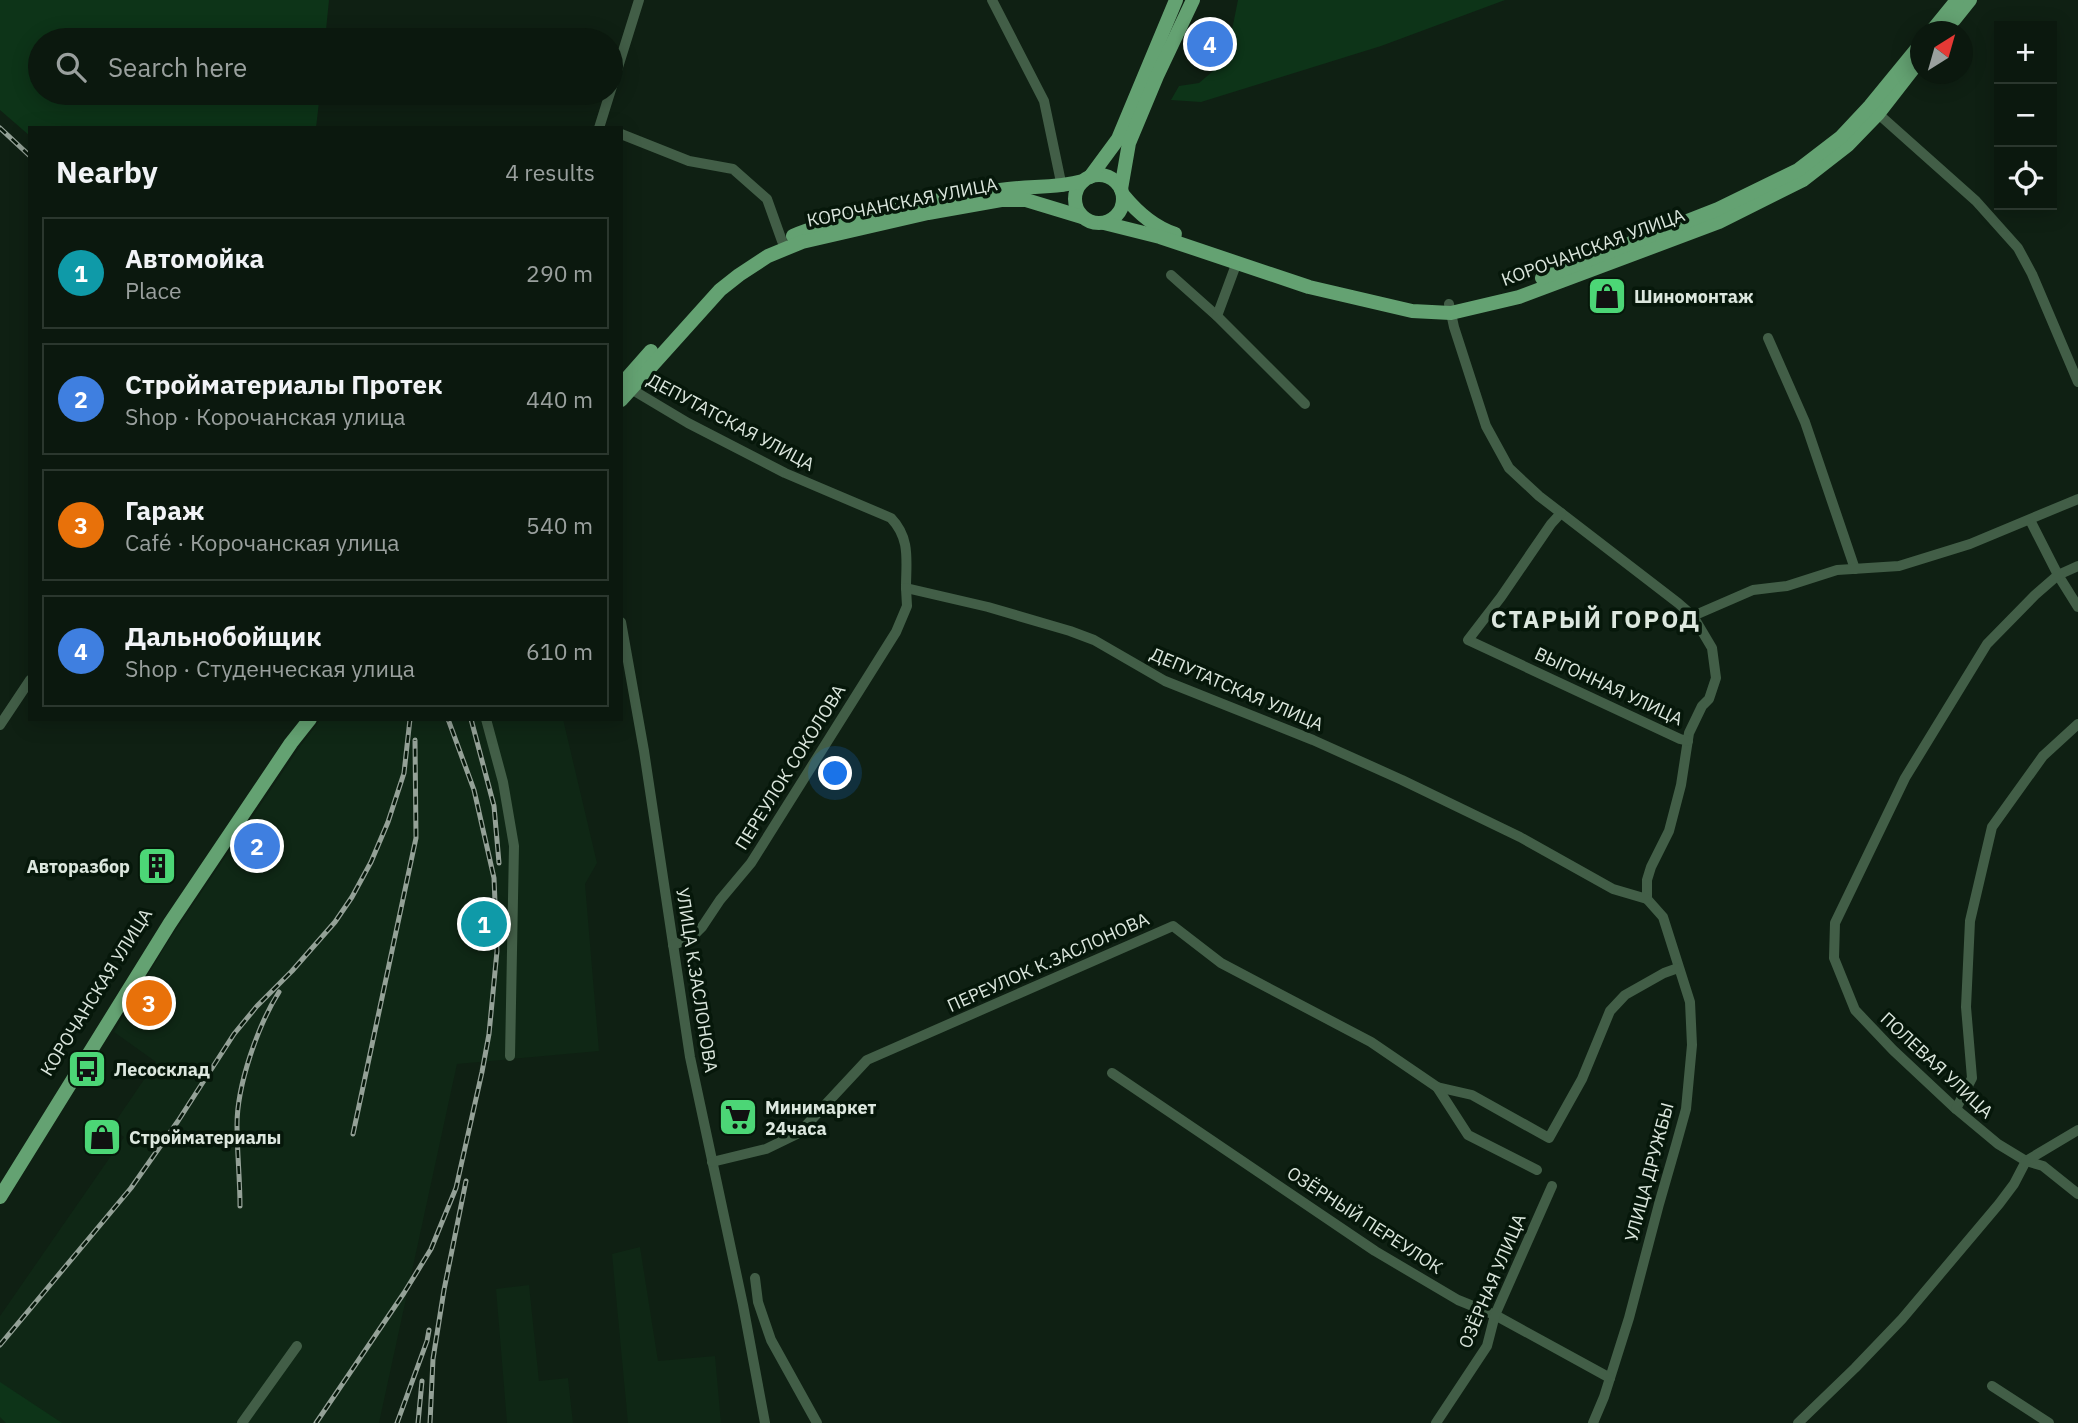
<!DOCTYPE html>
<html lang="en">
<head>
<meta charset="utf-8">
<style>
	:root { --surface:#0b180e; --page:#142117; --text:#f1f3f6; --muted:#9aa09e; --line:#2b372e; --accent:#1a73e8 }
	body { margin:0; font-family:"IBM Plex Sans",sans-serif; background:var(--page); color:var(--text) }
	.controls { position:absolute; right:21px; top:21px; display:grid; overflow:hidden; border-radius:0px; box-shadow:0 4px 18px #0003 }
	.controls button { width:63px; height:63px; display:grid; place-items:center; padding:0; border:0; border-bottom:2px solid var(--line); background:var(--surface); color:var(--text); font:35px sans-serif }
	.compass { position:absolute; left:1910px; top:21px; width:63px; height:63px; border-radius:50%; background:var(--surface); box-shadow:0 4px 18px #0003; rotate:37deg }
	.you { position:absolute; left:836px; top:774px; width:24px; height:24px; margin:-18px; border:5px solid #fff; border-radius:50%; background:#1a73e8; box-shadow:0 0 0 10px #1a73e833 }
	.badge { display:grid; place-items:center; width:46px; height:46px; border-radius:50%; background:var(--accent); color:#fff; font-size:23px; font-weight:700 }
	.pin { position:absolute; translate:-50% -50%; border:4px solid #fff; box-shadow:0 2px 7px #0006 }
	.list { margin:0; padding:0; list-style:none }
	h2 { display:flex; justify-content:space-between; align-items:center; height:91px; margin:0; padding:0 28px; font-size:30px }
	h2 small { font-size:23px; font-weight:400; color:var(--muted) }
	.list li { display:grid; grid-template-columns:46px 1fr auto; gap:21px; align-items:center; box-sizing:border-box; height:112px; margin:0 14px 14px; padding:0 14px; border:2px solid var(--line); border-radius:0px }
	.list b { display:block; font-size:26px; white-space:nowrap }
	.list p { margin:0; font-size:23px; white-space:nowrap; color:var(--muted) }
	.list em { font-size:23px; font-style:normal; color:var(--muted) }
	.icon { flex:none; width:38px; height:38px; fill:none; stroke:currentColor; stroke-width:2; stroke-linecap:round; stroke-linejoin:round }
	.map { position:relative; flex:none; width:2078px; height:1423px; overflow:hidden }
	.search { position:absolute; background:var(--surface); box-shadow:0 4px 18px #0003; left:28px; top:28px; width:595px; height:77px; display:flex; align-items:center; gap:18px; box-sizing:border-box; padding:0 24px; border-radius:38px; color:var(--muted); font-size:26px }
	.panel { position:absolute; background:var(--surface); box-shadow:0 4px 18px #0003; left:28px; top:126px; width:595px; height:595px; border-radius:0px }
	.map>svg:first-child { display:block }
	.built { fill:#0f2715 }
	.green { fill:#0d3418 }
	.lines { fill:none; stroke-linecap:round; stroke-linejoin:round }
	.minor { stroke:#425e47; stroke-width:10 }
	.major { stroke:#64a272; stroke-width:14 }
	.rail-casing { stroke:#94a197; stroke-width:5 }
	.rail { stroke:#06170a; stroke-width:2.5; stroke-dasharray:8; stroke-linecap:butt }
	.labels { text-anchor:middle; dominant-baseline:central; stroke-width:7; stroke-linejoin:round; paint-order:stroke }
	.street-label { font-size:18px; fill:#dce7de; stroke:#06170a }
	.poi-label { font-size:18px; font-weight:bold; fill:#dce7de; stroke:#06170a; text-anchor:start }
	.district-label { font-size:24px; font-weight:bold; letter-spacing:2px; fill:#dce7de; stroke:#06170a }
</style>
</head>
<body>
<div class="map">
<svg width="2078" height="1423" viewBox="0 0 2078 1423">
	<rect width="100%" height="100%" fill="#0f2013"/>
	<!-- built -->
	<g class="built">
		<path d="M 321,719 L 563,719 L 597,863 L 585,884 L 599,1051 L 457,1064 L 379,1423 L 0,1423 L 0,1316 L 124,1137 L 111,1128 L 156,1062 L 114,1032 L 167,943 L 301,745 Z"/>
		<path d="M 640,1247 L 658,1361 L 715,1356 L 721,1423 L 628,1423 L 612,1254 Z"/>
		<path d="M 529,1285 L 539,1381 L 568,1378 L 573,1423 L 507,1423 L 496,1289 Z"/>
	</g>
	<!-- green -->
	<g class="green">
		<path d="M 0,0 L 329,0 L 325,40 L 40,40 L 40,93 L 320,93 L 316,128 L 30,128 L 30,136 L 0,110 Z"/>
		<path d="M 1238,0 L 1505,0 L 1381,46 L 1201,102 L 1171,100 L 1179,86 L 1199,83 L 1226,60 Z"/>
		<path d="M 0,1382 L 62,1423 L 6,1423 L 0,1417 Z"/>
	</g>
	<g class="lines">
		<!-- minor -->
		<g class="minor">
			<path d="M 992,0 L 1044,101 L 1062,187"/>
			<path d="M 1875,111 L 1976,201 L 2018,248 L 2032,274 L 2078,382"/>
			<path d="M 599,128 L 639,0"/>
			<path d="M 621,134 L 689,161 L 733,169 L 767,199 L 782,241"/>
			<path d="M 1171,275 L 1217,316 L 1305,404"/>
			<path d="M 1449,304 L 1454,327 L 1486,426 L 1509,468 L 1539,496 L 1678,603 L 1693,616 L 1712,648 L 1716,678 L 1709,699 L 1702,706 L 1689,733 L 1681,785 L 1669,831 L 1651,867 L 1647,880 L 1647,899 L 1663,917 L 1690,1002 L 1692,1045 L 1686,1109 L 1676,1145 L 1659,1204 L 1629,1318 L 1604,1397 L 1593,1423"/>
			<path d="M 1217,316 L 1237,262"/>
			<path d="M 1768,338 L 1805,422 L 1855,569"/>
			<path d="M 631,389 L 688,423 L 785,473 L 891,518 C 911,539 906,561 906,588 L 988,607 L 1070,631 L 1094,640 L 1165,681 L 1313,740 L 1402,780 L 1520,837 L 1613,889 L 1647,899"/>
			<path d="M 1561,513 L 1551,524 L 1501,597 L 1468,640 L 1680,739 L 1688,741"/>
			<path d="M 2030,520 L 2058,575 L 2078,607"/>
			<path d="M 2078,566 L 2058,575 L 2035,595 L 1987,644 L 1905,778 L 1835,923 L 1834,958 L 1855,1010 L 1893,1050 L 1956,1109 L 1998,1144 L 2026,1161 L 2043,1166 L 2078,1194"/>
			<path d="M 1693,616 L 1753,590 L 1787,586 L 1837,570 L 1899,566 L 1970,544 L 2078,499"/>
			<path d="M 621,622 L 644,751 L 690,1057 L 743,1305 L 765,1423"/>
			<path d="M 486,719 L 503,782 L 514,846 L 510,1056"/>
			<path d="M 0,725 L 30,680"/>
			<path d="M 673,945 L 691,938 L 702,927 L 720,900 L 751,863 L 896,632 L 907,606 L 906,588"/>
			<path d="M 1112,1073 L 1375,1251 L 1458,1300 L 1495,1315 L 1610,1378"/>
			<path d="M 1437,1087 L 1472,1095 L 1549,1138 L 1582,1079 L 1610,1011 L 1625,995 L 1664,973 L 1678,968"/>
			<path d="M 1956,1109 L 1972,1078 L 1966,1007 L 1970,921 L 1992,827 L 2043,756 L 2078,724"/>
			<path d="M 2026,1161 L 2078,1130"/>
			<path d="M 712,1162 L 766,1149 L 799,1133 L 867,1060 L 1173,926 L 1221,963 L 1371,1042 L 1437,1087 L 1468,1135 L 1537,1170"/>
			<path d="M 755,1278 L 758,1302 L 771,1340 L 817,1423"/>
			<path d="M 1992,1386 L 2049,1423"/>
			<path d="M 242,1423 L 297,1346"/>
			<path d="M 1436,1423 L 1487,1346 L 1495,1315 L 1552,1186"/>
			<path d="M 1798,1423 L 1855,1368 L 1902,1319 L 1999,1204 L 2014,1184 L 2026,1161"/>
		</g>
		<!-- major -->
		<g class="major">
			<path d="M 1954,20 L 1970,0"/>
			<path d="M 1931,32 L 1957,0"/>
			<circle cx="1099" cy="199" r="24"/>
			<path d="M 1090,177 L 1118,139 L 1176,0"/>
			<path d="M 1121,189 L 1129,143 L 1157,76 L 1193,0"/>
			<path d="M 1124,196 C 1138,213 1154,227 1175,234"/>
			<path d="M 1104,223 L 1160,237 L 1309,287 L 1412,311 L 1451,313 L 1519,297 L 1719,222 L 1803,180 L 1848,145 L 1878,114 L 1920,60"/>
			<path d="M 793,236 C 818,225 845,221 871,215 C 916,205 962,194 1008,189 C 1035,186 1057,188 1083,181"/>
			<path d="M 1542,278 L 1718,209 L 1798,170 L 1841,137 L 1870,106 L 1920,45"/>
			<path d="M 621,385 L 651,351"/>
			<path d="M 621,400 L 720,290 L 739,275 L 768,256 L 802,242 L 928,213 L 1001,200 L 1026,200 L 1082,217"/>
			<path d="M 0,1197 L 170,923 L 291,743 L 310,719"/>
		</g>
		<!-- rail casing -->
		<g class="rail-casing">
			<g id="rail">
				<path d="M 0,128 L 30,156"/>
				<path d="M 471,719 L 494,806 L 499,863"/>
				<path d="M 353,1134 L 416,838 L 415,740"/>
				<path d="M 240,1206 C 240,1179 237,1152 237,1125 C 237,1085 258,1025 279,992"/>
				<path d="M 0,1345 L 131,1188 L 178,1121 L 234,1034 L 257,1006 L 292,971 L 335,922 L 352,897 L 371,862 L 388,822 L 404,773 L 410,719"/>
				<path d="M 316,1423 L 404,1293 L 431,1249 L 456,1188 L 482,1072 L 489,1034 L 497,951 L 494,878 L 474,790 L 448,719"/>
				<path d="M 397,1423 L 427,1341 L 429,1330"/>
				<path d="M 418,1423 L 422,1381"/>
				<path d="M 430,1423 L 433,1359 L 444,1290 L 466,1181"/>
			</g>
		</g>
		<!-- rail -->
		<use href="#rail" class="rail"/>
	</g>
	<!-- icons -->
	<defs>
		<g id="shop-square" transform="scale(2.0125)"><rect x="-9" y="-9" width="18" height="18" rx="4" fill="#4cd676" stroke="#06170a"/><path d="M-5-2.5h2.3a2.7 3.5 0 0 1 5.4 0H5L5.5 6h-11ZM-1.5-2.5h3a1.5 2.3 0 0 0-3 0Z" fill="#111"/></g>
		<g id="building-square" transform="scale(2.0125)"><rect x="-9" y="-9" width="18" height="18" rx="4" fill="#4cd676" stroke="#06170a"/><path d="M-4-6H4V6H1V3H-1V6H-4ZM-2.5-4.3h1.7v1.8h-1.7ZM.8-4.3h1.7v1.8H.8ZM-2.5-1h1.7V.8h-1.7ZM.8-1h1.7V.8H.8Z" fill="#111"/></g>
		<g id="bus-square" transform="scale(2.0125)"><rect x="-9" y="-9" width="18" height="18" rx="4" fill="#4cd676" stroke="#06170a"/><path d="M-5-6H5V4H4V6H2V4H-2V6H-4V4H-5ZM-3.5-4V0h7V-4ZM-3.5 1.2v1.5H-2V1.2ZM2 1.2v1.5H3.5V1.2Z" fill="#111"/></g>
		<g id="supermarket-square" transform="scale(2.0125)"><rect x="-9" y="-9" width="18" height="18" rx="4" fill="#4cd676" stroke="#06170a"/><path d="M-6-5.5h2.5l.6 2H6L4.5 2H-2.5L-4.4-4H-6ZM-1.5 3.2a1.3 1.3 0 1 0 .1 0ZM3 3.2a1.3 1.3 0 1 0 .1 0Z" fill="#111"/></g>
	</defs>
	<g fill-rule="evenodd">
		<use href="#shop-square" x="1607" y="296"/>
		<use href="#building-square" x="157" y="866"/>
		<use href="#bus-square" x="87" y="1069"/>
		<use href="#supermarket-square" x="738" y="1117"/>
		<use href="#shop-square" x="102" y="1137"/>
	</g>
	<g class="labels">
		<!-- street labels -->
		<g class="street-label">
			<text transform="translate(902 202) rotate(-11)">КОРОЧАНСКАЯ УЛИЦА</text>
			<text transform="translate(1593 247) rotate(-20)">КОРОЧАНСКАЯ УЛИЦА</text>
			<text transform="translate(731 422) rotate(28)">ДЕПУТАТСКАЯ УЛИЦА</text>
			<text transform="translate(1609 686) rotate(25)">ВЫГОННАЯ УЛИЦА</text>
			<text transform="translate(1237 689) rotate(23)">ДЕПУТАТСКАЯ УЛИЦА</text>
			<text transform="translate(790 767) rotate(-58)">ПЕРЕУЛОК СОКОЛОВА</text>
			<text transform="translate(1048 962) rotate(-24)">ПЕРЕУЛОК К.ЗАСЛОНОВА</text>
			<text transform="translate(697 980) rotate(81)">УЛИЦА К.ЗАСЛОНОВА</text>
			<text transform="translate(96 992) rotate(-58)">КОРОЧАНСКАЯ УЛИЦА</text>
			<text transform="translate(1937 1065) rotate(43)">ПОЛЕВАЯ УЛИЦА</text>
			<text transform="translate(1649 1172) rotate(-75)">УЛИЦА ДРУЖБЫ</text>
			<text transform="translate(1365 1220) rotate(33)">ОЗЁРНЫЙ ПЕРЕУЛОК</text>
			<text transform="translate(1492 1281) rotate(-67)">ОЗЁРНАЯ УЛИЦА</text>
		</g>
		<!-- poi labels -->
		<g class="poi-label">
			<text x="1634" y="296">Шиномонтаж</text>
			<text x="130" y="866" text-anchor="end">Авторазбор</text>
			<text x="114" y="1069">Лесосклад</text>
			<text x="765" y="1107">Минимаркет<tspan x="765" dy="21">24часа</tspan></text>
			<text x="129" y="1137">Стройматериалы</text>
		</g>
		<!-- district labels -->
		<g class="district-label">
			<text x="1596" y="619">СТАРЫЙ ГОРОД</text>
		</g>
	</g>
</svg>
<div class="controls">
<button>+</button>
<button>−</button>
<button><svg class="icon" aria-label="locate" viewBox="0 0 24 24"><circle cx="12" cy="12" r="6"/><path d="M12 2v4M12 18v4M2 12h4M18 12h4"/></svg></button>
</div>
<svg class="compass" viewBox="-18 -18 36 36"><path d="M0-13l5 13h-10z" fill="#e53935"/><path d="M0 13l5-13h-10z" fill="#9aa09e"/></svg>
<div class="you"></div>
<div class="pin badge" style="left:484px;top:924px;background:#0f9aa8">1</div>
<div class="pin badge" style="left:257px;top:846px;background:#3f7fe0">2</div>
<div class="pin badge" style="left:149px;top:1003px;background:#e8710a">3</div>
<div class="pin badge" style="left:1210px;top:44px;background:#3f7fe0">4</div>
<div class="search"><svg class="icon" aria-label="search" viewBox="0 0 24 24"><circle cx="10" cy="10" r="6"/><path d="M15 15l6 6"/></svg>Search here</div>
<section class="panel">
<h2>Nearby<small>4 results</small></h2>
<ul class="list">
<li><span class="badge" style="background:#0f9aa8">1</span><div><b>Автомойка</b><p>Place</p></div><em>290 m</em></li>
<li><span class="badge" style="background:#3f7fe0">2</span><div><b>Стройматериалы Протек</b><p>Shop · Корочанская улица</p></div><em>440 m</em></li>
<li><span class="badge" style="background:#e8710a">3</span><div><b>Гараж</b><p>Café · Корочанская улица</p></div><em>540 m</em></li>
<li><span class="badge" style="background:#3f7fe0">4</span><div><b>Дальнобойщик</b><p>Shop · Студенческая улица</p></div><em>610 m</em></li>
</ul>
</section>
</div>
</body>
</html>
